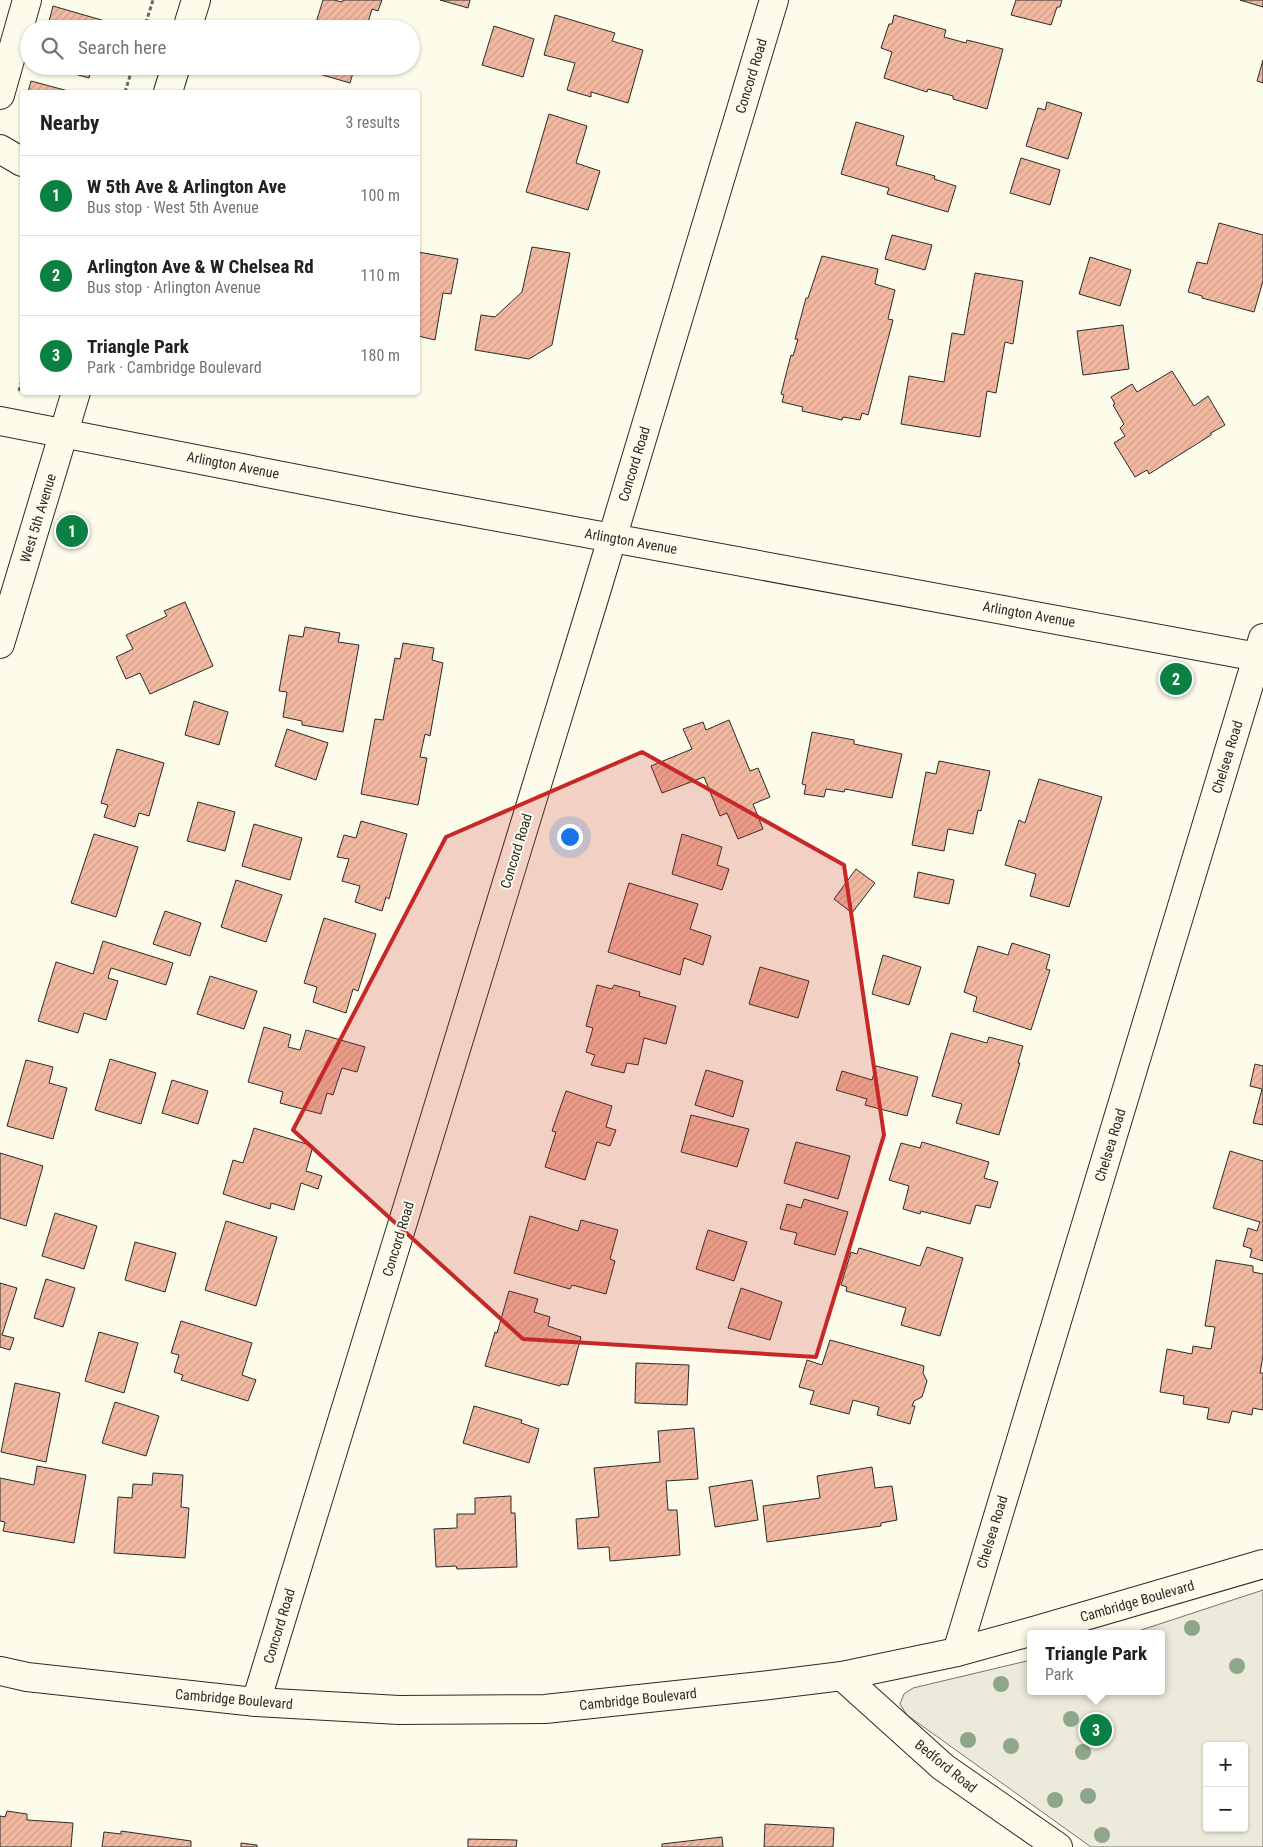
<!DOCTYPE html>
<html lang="en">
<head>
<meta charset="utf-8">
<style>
	:root { --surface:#fff; --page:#f2f2f2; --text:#202124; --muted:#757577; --line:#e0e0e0; --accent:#0b8043 }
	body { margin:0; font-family:"Roboto Condensed",sans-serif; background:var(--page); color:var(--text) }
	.controls { position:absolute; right:15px; bottom:15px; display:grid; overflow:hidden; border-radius:5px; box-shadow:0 1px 4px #0004 }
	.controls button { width:45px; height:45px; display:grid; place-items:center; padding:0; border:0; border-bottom:1px solid var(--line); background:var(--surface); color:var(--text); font:25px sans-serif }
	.you { position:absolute; left:569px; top:836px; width:18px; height:18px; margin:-12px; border:4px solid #fff; border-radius:50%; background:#1a73e8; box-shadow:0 0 0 8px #1a73e833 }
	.badge { display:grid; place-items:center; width:32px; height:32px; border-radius:50%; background:var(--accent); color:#fff; font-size:16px; font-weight:700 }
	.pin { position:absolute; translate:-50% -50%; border:2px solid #fff; box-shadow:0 1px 5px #0006 }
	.popup { position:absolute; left:1027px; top:1630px; width:138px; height:65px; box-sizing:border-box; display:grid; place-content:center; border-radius:5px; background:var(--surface); filter:drop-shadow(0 1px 4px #0005); font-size:16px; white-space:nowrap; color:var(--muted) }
	.popup b { font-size:19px; color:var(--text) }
	.popup::after { content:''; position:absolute; left:50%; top:100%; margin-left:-10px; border:10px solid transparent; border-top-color:var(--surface) }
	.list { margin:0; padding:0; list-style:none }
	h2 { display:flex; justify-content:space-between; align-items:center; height:65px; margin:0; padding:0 20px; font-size:21px }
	h2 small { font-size:16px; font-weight:400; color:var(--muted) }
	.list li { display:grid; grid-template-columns:32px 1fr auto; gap:15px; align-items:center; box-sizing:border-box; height:80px; padding:0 20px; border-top:1px solid var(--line) }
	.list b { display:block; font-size:19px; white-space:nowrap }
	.list p { margin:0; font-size:16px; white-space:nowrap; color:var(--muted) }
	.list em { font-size:16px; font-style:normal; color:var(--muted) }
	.icon { flex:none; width:28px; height:28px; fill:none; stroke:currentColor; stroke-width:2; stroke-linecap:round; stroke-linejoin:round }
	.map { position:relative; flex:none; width:1263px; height:1847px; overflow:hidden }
	.search { position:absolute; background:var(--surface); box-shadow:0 1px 4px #0004; left:20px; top:20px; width:400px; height:55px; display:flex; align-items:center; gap:12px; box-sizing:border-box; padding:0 18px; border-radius:28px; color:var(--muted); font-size:19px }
	.panel { position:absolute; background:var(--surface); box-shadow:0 1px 4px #0004; left:20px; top:90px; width:400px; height:305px; border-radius:5px }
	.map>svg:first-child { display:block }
	.green { fill:#ecebdb; stroke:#74746e; fill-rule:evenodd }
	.building { fill:url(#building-hatch); stroke:#2b2b2b }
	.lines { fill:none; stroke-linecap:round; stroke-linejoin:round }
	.minor-casing { stroke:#2b2b2b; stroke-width:30 }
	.major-casing { stroke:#2b2b2b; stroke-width:30 }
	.path { stroke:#6a6964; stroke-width:3; stroke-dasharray:4 2.5; stroke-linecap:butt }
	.minor { stroke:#fdfbea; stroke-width:28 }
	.major { stroke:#fdfbea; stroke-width:28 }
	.tree { fill:#8ea78a }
	.marked { fill:#c62828; fill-opacity:0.2; stroke:#c62828; stroke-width:4; stroke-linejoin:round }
	.labels { text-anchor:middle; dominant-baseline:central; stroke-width:4; stroke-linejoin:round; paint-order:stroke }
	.street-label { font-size:14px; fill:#2b2b2b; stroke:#fdfbea }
</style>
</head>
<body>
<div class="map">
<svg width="1263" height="1847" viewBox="0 0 1263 1847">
	<defs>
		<pattern id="building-hatch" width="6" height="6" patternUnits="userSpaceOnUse" patternTransform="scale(1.25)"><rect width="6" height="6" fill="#f2b8a0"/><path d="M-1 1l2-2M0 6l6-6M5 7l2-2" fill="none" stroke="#d09e8a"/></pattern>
	</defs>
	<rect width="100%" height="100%" fill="#fdfbea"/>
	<!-- green -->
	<path class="green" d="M 1263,1590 L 1263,1847 L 1091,1847 L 907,1715 L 900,1704 L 904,1694 L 913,1688 L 1031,1660 L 1031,1691 L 1161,1691 L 1161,1634 L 1129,1634 ZM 1207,1746 L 1244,1746 L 1244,1828 L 1207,1828 Z"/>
	<!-- building -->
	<g class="building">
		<path d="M 323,0 L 334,0 L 342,2 L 343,0 L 382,0 L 378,11 L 372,9 L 366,29 L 314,29 Z"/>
		<path d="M 440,0 L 470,0 L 468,8 Z"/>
		<path d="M 1016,0 L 1062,0 L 1060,7 L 1057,7 L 1051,25 L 1011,15 Z"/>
		<path d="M 1240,0 L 1263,0 L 1263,7 Z"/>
		<path d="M 53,6 L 105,21 L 103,29 L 47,29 Z"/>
		<path d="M 555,15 L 615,33 L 612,41 L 643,50 L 628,103 L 591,92 L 591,97 L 567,90 L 575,63 L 544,55 Z"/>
		<path d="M 894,15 L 946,30 L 944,37 L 966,43 L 967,40 L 1003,49 L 987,109 L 953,99 L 953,96 L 928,89 L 927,92 L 884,78 L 892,52 L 881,48 L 889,24 L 892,24 Z"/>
		<path d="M 494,26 L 534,39 L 523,77 L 482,65 Z"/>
		<path d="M 1263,60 L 1263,83 L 1257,81 Z"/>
		<path d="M 47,66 L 92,66 L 89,78 Z"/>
		<path d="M 303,66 L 355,66 L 350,83 L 302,69 Z"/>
		<path d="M 31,81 L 72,92 L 28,92 Z"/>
		<path d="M 1047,102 L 1082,113 L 1068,159 L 1026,146 L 1038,108 L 1045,110 Z"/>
		<path d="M 549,114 L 587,126 L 576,163 L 600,171 L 588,210 L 526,192 Z"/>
		<path d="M 856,122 L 904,136 L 896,165 L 935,176 L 934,179 L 956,186 L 948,212 L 887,194 L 889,188 L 841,174 Z"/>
		<path d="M 1021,158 L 1060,170 L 1050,205 L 1010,193 Z"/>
		<path d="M 1219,223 L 1263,235 L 1263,281 L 1254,312 L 1202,298 L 1202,296 L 1188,292 L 1197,262 L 1207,264 Z"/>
		<path d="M 892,235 L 932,245 L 925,270 L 885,259 Z"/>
		<path d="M 532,247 L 570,253 L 552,345 L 529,359 L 475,350 L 481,315 L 495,317 L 522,292 Z"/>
		<path d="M 418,252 L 458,259 L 451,294 L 443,293 L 435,340 L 418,336 Z"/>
		<path d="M 822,256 L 878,269 L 875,284 L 895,290 L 888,319 L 893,320 L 868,415 L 862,413 L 860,420 L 843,417 L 842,420 L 802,411 L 803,407 L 782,402 L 784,395 L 781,394 L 791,355 L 793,356 L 798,339 L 795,339 L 806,298 L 808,298 Z"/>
		<path d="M 1090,257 L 1131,270 L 1120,306 L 1079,294 Z"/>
		<path d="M 975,273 L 1023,281 L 1013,344 L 1005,342 L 996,393 L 987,391 L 980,437 L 901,424 L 909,376 L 944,382 L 952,333 L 964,335 Z"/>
		<path d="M 1123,325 L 1129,369 L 1083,375 L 1077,331 Z"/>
		<path d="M 1172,371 L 1194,406 L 1208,396 L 1225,425 L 1211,433 L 1211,435 L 1149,474 L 1147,470 L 1135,477 L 1114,443 L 1125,436 L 1120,428 L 1124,424 L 1113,405 L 1115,404 L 1111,397 L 1132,384 L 1137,392 Z"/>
		<path d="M 185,602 L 213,666 L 150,694 L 140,673 L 126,679 L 116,657 L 133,649 L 126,635 L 167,616 L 164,611 Z"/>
		<path d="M 305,627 L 340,633 L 338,642 L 359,645 L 343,732 L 302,725 L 302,721 L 283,717 L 287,692 L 279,691 L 289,635 L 303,637 Z"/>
		<path d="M 403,643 L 434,648 L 432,660 L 443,663 L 430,736 L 425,734 L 420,757 L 427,758 L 418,805 L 361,794 L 375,719 L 383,720 L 395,658 L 400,659 Z"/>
		<path d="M 194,701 L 228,712 L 219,745 L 185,735 Z"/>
		<path d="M 729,720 L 750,771 L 758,768 L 770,797 L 753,804 L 763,829 L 738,839 L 727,813 L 720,816 L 704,777 L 662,793 L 651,766 L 692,749 L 683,729 L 703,722 L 706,730 Z"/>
		<path d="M 287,729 L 328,743 L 316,780 L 275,766 Z"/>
		<path d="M 812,732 L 854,740 L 854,744 L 902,754 L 892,798 L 845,789 L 844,792 L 826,789 L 824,797 L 804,794 L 806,785 L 802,784 Z"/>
		<path d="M 117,749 L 164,763 L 149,816 L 139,813 L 135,827 L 104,817 L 108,805 L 101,803 Z"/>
		<path d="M 939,761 L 990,771 L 981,811 L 978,810 L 973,834 L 948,829 L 944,851 L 912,845 L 926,772 L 936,774 Z"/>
		<path d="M 1039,779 L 1102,797 L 1069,907 L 1030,896 L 1036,874 L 1005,865 L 1019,820 L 1025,823 Z"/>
		<path d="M 198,802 L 235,812 L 225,851 L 187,841 Z"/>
		<path d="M 361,821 L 407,834 L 389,899 L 386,897 L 382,911 L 355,902 L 360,886 L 342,881 L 349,859 L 337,857 L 344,835 L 356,838 Z"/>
		<path d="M 254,824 L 302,838 L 290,880 L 242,866 Z"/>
		<path d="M 94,834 L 138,847 L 116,917 L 71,903 Z"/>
		<path d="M 682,834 L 722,847 L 717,865 L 729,869 L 722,890 L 672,874 Z"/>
		<path d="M 856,869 L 875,883 L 852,913 L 834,899 Z"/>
		<path d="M 918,872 L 954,880 L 949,904 L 914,897 Z"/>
		<path d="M 236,880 L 282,895 L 266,942 L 221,927 Z"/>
		<path d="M 629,883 L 698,904 L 690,929 L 711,936 L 703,965 L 684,958 L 680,975 L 608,952 Z"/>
		<path d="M 165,911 L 201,923 L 190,956 L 153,944 Z"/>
		<path d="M 324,918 L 376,934 L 358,991 L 353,989 L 346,1013 L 313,1002 L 317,987 L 304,983 Z"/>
		<path d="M 103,941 L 173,963 L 166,985 L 111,968 L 108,978 L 118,981 L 106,1020 L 84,1013 L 78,1033 L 38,1021 L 56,962 L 93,974 Z"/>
		<path d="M 1012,943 L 1050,955 L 1046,969 L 1050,970 L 1031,1030 L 973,1011 L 977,997 L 964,992 L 978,946 L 1008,955 Z"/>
		<path d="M 883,955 L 921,967 L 909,1005 L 872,994 Z"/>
		<path d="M 760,967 L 809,981 L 798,1018 L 749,1004 Z"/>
		<path d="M 210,976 L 257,991 L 244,1029 L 197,1014 Z"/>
		<path d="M 597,985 L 612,989 L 614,985 L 640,992 L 639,996 L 676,1006 L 666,1044 L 644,1038 L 638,1065 L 627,1063 L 624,1073 L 591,1065 L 595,1055 L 586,1052 L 593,1028 L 586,1026 Z"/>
		<path d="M 264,1027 L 291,1035 L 288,1047 L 300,1050 L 306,1030 L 365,1047 L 357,1072 L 342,1068 L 333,1095 L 327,1093 L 321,1114 L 280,1103 L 283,1092 L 248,1082 Z"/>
		<path d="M 951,1033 L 987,1043 L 989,1037 L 1023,1046 L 1018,1063 L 1020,1063 L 999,1135 L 956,1123 L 962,1104 L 932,1096 Z"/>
		<path d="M 110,1059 L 156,1073 L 141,1124 L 95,1110 Z"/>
		<path d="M 26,1060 L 53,1067 L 49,1083 L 67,1088 L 53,1139 L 7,1126 Z"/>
		<path d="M 1255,1064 L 1263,1066 L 1263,1125 L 1253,1123 L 1262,1089 L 1250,1086 Z"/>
		<path d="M 876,1066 L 918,1077 L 907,1116 L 865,1105 L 867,1099 L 836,1090 L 842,1071 L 872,1080 Z"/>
		<path d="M 706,1070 L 743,1081 L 733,1117 L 695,1105 Z"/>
		<path d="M 172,1080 L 208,1091 L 198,1124 L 162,1113 Z"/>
		<path d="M 566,1091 L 612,1106 L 606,1127 L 616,1130 L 610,1146 L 597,1142 L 585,1180 L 545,1167 L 556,1132 L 552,1131 Z"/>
		<path d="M 691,1115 L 749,1129 L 737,1167 L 681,1152 Z"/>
		<path d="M 254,1128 L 313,1146 L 306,1171 L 322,1176 L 318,1189 L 301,1183 L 294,1210 L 271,1203 L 270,1209 L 223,1194 L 233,1160 L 243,1163 Z"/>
		<path d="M 796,1142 L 850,1156 L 838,1199 L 784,1183 Z"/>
		<path d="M 922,1142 L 989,1162 L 984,1178 L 998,1182 L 990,1208 L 976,1205 L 970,1224 L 921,1211 L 920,1214 L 903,1209 L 909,1186 L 889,1180 L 901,1143 L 920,1148 Z"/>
		<path d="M 1230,1151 L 1263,1161 L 1263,1261 L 1250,1257 L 1252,1249 L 1243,1246 L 1248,1228 L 1257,1231 L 1260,1222 L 1213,1208 Z"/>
		<path d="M 0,1153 L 43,1166 L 26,1226 L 0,1218 Z"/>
		<path d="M 804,1199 L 848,1212 L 835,1255 L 794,1244 L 797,1233 L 780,1229 L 787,1204 L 801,1208 Z"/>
		<path d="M 55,1213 L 97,1226 L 84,1269 L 42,1256 Z"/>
		<path d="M 530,1216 L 578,1231 L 581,1220 L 618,1230 L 610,1259 L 615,1261 L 606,1294 L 572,1285 L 570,1289 L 514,1273 Z"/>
		<path d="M 226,1221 L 277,1237 L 256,1306 L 205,1290 Z"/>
		<path d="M 708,1230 L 747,1242 L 734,1281 L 696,1269 Z"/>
		<path d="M 135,1242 L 176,1253 L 165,1292 L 125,1280 Z"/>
		<path d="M 927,1247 L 963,1258 L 940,1336 L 901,1325 L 906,1308 L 846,1291 L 847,1287 L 841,1285 L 851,1252 L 857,1254 L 859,1248 L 920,1266 Z"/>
		<path d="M 1216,1260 L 1253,1266 L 1253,1272 L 1263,1274 L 1263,1356 L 1260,1373 L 1263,1373 L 1263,1410 L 1253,1408 L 1252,1415 L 1232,1411 L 1229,1423 L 1207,1419 L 1209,1408 L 1183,1404 L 1184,1396 L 1160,1392 L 1167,1349 L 1192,1354 L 1193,1346 L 1211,1349 L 1215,1327 L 1205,1326 Z"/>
		<path d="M 46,1279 L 75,1288 L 63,1327 L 34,1318 Z"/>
		<path d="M 0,1283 L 17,1288 L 2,1335 L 14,1338 L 10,1350 L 0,1347 Z"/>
		<path d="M 741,1288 L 782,1302 L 770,1340 L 728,1328 Z"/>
		<path d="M 509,1291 L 538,1299 L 534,1312 L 550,1317 L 548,1326 L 581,1337 L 568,1385 L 561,1384 L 560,1386 L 485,1366 L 495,1332 L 497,1333 Z"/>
		<path d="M 181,1321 L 252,1343 L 242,1375 L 256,1380 L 248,1401 L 181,1380 L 183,1375 L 174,1372 L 179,1355 L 171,1353 Z"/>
		<path d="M 99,1332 L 138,1343 L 124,1393 L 85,1381 Z"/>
		<path d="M 830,1340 L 924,1366 L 923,1373 L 927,1381 L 922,1397 L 914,1401 L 912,1406 L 915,1406 L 910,1424 L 877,1415 L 879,1407 L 853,1400 L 849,1414 L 810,1404 L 814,1391 L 799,1387 L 807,1360 L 822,1365 Z"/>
		<path d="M 636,1363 L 689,1365 L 687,1405 L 635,1403 Z"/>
		<path d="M 15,1383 L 60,1393 L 46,1462 L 1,1452 Z"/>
		<path d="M 115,1402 L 159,1416 L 146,1456 L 102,1443 Z"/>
		<path d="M 474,1406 L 522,1420 L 521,1423 L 539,1429 L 529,1463 L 463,1443 Z"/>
		<path d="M 694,1428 L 698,1479 L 666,1481 L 668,1510 L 677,1510 L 680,1555 L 610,1561 L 609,1547 L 578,1549 L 576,1519 L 599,1517 L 594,1468 L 660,1462 L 658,1431 Z"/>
		<path d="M 37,1466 L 86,1475 L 74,1543 L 3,1531 L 5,1522 L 0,1521 L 0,1478 L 34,1485 Z"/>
		<path d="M 872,1467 L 875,1488 L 892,1486 L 897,1520 L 881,1523 L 881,1526 L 767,1542 L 763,1506 L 820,1498 L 817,1476 Z"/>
		<path d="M 153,1473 L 183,1475 L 181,1507 L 189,1508 L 185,1558 L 114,1553 L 118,1497 L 132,1498 L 133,1484 L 152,1485 Z"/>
		<path d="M 752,1480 L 758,1520 L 715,1527 L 709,1487 Z"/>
		<path d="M 511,1496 L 511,1513 L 515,1513 L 517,1567 L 457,1569 L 456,1566 L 436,1567 L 434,1529 L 457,1528 L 457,1514 L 475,1514 L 475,1498 Z"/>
		<path d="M 7,1811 L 27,1814 L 27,1820 L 73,1823 L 71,1847 L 0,1847 L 0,1816 L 5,1817 Z"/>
		<path d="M 765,1824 L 834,1828 L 833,1847 L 764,1847 Z"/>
		<path d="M 121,1831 L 191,1841 L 191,1847 L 102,1847 L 104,1832 L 121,1834 Z"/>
		<path d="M 722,1837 L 723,1847 L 662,1847 L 662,1844 Z"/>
		<path d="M 468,1839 L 517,1840 L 516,1847 L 468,1847 Z"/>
		<path d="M 241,1843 L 257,1845 L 257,1847 L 241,1847 Z"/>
	</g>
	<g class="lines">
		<!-- minor casing -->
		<g class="minor-casing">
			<g id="minor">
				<path d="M 0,95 L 27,0"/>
				<path d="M 0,149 L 22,162"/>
				<path d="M 0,421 L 406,500 L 1263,658"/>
				<path d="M 957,1652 L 1263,638"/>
				<path d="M 0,1671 L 27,1677 L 256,1702 L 399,1710 L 545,1709 L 761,1686 L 842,1676 L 957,1652 L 1037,1630 L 1263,1564"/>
				<path d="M 842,1676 L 943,1767 L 1058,1847"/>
				<path d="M 256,1702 L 595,595 L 774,0"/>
			</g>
		</g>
		<!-- major casing -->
		<g class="major-casing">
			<g id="major">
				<path d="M 187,29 L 196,0"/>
				<path d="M 168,92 L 176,66"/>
				<path d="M 0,644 L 76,392"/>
			</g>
		</g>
		<!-- path -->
		<g class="path">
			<path d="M 144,29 L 153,0"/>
			<path d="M 125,92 L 133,66"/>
			<path d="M 19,391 L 22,380"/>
		</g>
		<!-- minor -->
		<use href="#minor" class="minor"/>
		<!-- major -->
		<use href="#major" class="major"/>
	</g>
	<!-- trees -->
	<g class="tree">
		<circle cx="1192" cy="1628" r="8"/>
		<circle cx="1237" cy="1666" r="8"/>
		<circle cx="1001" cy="1684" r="8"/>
		<circle cx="1071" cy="1719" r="8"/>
		<circle cx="968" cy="1740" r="8"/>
		<circle cx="1011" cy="1746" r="8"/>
		<circle cx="1083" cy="1752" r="8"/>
		<circle cx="1088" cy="1796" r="8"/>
		<circle cx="1055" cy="1800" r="8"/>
		<circle cx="1102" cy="1835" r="8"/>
	</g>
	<!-- marked area -->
	<path class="marked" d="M 642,752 L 844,865 L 884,1135 L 816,1357 L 523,1339 L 293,1130 L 446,837 Z"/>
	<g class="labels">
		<!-- street labels -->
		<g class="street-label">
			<text transform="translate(751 76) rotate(-73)">Concord Road</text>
			<text transform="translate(634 464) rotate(-73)">Concord Road</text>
			<text transform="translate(233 465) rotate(11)">Arlington Avenue</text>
			<text transform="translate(38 518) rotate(-73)">West 5th Avenue</text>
			<text transform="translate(631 541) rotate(10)">Arlington Avenue</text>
			<text transform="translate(1029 614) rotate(10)">Arlington Avenue</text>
			<text transform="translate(1227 757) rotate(-73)">Chelsea Road</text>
			<text transform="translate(516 851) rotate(-73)">Concord Road</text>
			<text transform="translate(1110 1145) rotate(-73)">Chelsea Road</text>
			<text transform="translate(398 1239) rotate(-73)">Concord Road</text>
			<text transform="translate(992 1532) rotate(-73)">Chelsea Road</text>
			<text transform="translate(1137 1601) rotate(-16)">Cambridge Boulevard</text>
			<text transform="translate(279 1626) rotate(-73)">Concord Road</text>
			<text transform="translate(234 1699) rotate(5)">Cambridge Boulevard</text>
			<text transform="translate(638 1699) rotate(-6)">Cambridge Boulevard</text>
			<text transform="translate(946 1766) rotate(39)">Bedford Road</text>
		</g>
	</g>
</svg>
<div class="controls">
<button>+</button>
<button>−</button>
</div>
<div class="you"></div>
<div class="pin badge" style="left:72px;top:531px">1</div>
<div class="pin badge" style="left:1176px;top:679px">2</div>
<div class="pin badge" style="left:1096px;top:1730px">3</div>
<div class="popup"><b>Triangle Park</b>Park</div>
<div class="search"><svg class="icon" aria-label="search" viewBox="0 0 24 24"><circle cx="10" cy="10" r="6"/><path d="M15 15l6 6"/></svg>Search here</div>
<section class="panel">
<h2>Nearby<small>3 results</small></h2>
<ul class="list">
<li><span class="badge">1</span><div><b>W 5th Ave &amp; Arlington Ave</b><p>Bus stop · West 5th Avenue</p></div><em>100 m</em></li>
<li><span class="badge">2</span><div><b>Arlington Ave &amp; W Chelsea Rd</b><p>Bus stop · Arlington Avenue</p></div><em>110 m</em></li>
<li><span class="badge">3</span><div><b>Triangle Park</b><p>Park · Cambridge Boulevard</p></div><em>180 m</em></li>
</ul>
</section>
</div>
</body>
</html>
